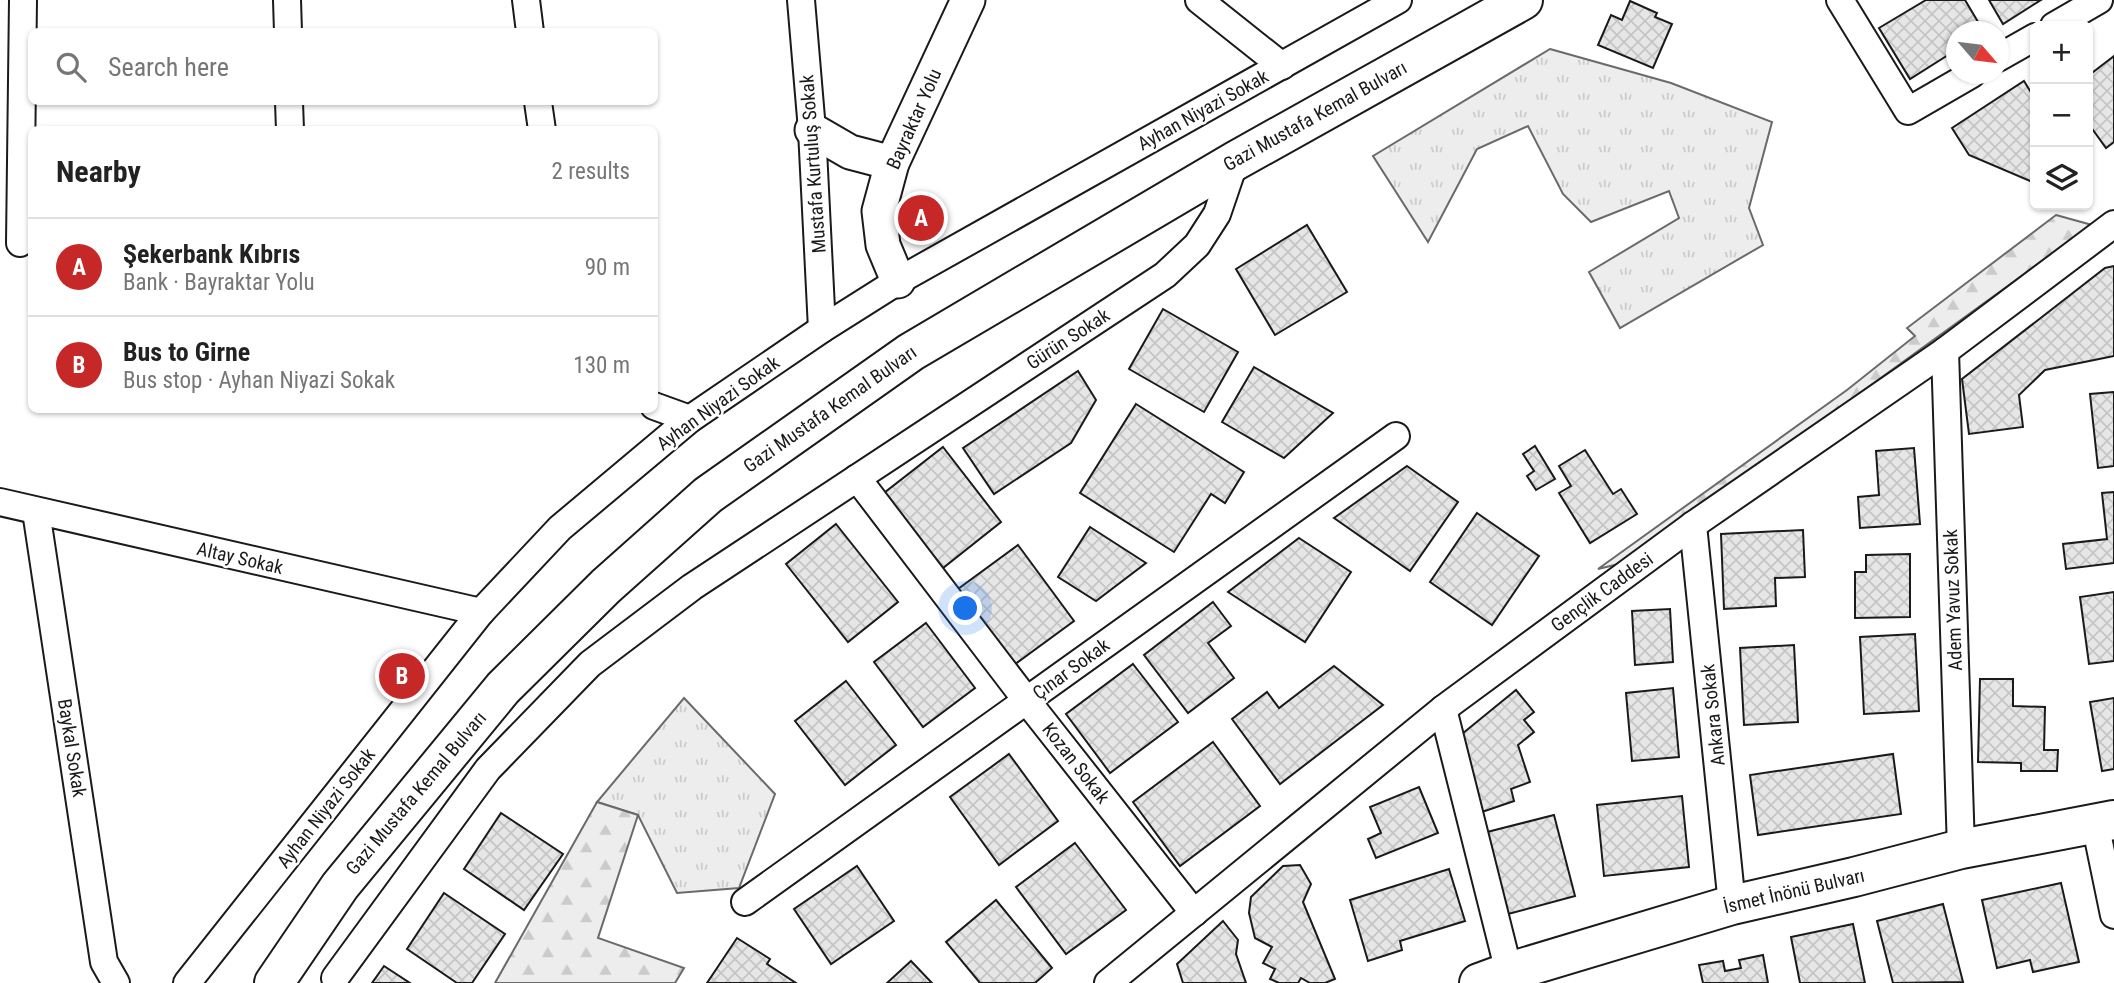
<!DOCTYPE html>
<html lang="en">
<head>
<meta charset="utf-8">
<style>
	:root { --surface:#fff; --page:#f6f6f6; --text:#222; --muted:#767676; --line:#e0e0e0; --accent:#c62828 }
	body { margin:0; font-family:"Roboto Condensed",sans-serif; background:var(--page); color:var(--text) }
	.controls { position:absolute; right:21px; top:21px; display:grid; overflow:hidden; border-radius:10px; box-shadow:0 2px 5px #0004 }
	.controls button { width:63px; height:63px; display:grid; place-items:center; padding:0; border:0; border-bottom:2px solid var(--line); background:var(--surface); color:var(--text); font:35px sans-serif }
	.compass { position:absolute; left:1946px; top:21px; width:63px; height:63px; border-radius:50%; background:var(--surface); box-shadow:0 2px 5px #0004; rotate:118deg }
	.you { position:absolute; left:966px; top:609px; width:24px; height:24px; margin:-18px; border:5px solid #fff; border-radius:50%; background:#1a73e8; box-shadow:0 0 0 10px #1a73e833 }
	.badge { display:grid; place-items:center; width:46px; height:46px; border-radius:50%; background:var(--accent); color:#fff; font-size:23px; font-weight:700 }
	.pin { position:absolute; translate:-50% -50%; border:4px solid #fff; box-shadow:0 2px 7px #0006 }
	.list { margin:0; padding:0; list-style:none }
	h2 { display:flex; justify-content:space-between; align-items:center; height:91px; margin:0; padding:0 28px; font-size:30px }
	h2 small { font-size:23px; font-weight:400; color:var(--muted) }
	.list li { display:grid; grid-template-columns:46px 1fr auto; gap:21px; align-items:center; box-sizing:border-box; height:98px; padding:0 28px; border-top:2px solid var(--line) }
	.list b { display:block; font-size:26px; white-space:nowrap }
	.list p { margin:0; font-size:23px; white-space:nowrap; color:var(--muted) }
	.list em { font-size:23px; font-style:normal; color:var(--muted) }
	.icon { flex:none; width:38px; height:38px; fill:none; stroke:currentColor; stroke-width:2; stroke-linecap:round; stroke-linejoin:round }
	.map { position:relative; flex:none; width:2114px; height:983px; overflow:hidden }
	.search { position:absolute; background:var(--surface); box-shadow:0 2px 5px #0004; left:28px; top:28px; width:630px; height:77px; display:flex; align-items:center; gap:18px; box-sizing:border-box; padding:0 24px; border-radius:10px; color:var(--muted); font-size:26px }
	.panel { position:absolute; background:var(--surface); box-shadow:0 2px 5px #0004; left:28px; top:126px; width:630px; height:287px; border-radius:10px }
	.map>svg:first-child { display:block }
	.grass { fill:url(#grass-tufts); stroke:#6a6a6a; stroke-width:2 }
	.forest { fill:url(#forest-firs); stroke:#6a6a6a; stroke-width:2 }
	.building { fill:url(#building-cross-hatch); stroke:#1a1a1a; stroke-width:2 }
	.lines { fill:none; stroke-linecap:round; stroke-linejoin:round }
	.minor-casing { stroke:#1a1a1a; stroke-width:30 }
	.tertiary-casing { stroke:#1a1a1a; stroke-width:37 }
	.primary-casing { stroke:#1a1a1a; stroke-width:42 }
	.minor { stroke:#fff; stroke-width:26 }
	.tertiary { stroke:#fff; stroke-width:33 }
	.primary { stroke:#fff; stroke-width:38 }
	.labels { text-anchor:middle; dominant-baseline:central; stroke-width:5; stroke-linejoin:round; paint-order:stroke }
	.street-label { font-size:19px; fill:#1a1a1a; stroke:#fff }
</style>
</head>
<body>
<div class="map">
<svg width="2114" height="983" viewBox="0 0 2114 983">
	<defs>
		<pattern id="grass-tufts" width="24" height="20" patternUnits="userSpaceOnUse" patternTransform="scale(1.75)"><rect width="24" height="20" fill="#ededed"/><path d="M3 7l-1-3M5 7V3M7 7l1-3M15 17l-1-3M17 17v-4M19 17l1-3" fill="none" stroke="#cbcbcb"/></pattern>
		<pattern id="forest-firs" width="22" height="20" patternUnits="userSpaceOnUse" patternTransform="scale(1.75)"><rect width="22" height="20" fill="#ededed"/><path d="M5 1l3.5 6h-7zM16 11l3.5 6h-7z" fill="#cbcbcb"/></pattern>
		<pattern id="building-cross-hatch" width="8" height="8" patternUnits="userSpaceOnUse" patternTransform="scale(1.75)"><rect width="8" height="8" fill="#e6e6e6"/><path d="M0 0l8 8M0 8l8-8" fill="none" stroke="#c5c5c5"/></pattern>
	</defs>
	<rect width="100%" height="100%" fill="#fff"/>
	<!-- grass -->
	<g class="grass">
		<path d="M 1550,49 L 1671,83 L 1772,122 L 1749,208 L 1763,245 L 1620,328 L 1589,272 L 1679,218 L 1669,191 L 1591,222 L 1563,194 L 1528,126 L 1477,149 L 1428,242 L 1373,156 Z"/>
		<path d="M 684,698 L 775,794 L 739,888 L 677,893 L 638,815 L 597,802 Z"/>
	</g>
	<!-- forest -->
	<g class="forest">
		<path d="M 2056,215 L 2092,225 L 1627,562 L 1598,569 L 1847,390 L 1915,336 L 1907,328 Z"/>
		<path d="M 597,802 L 638,815 L 598,938 L 684,968 L 675,983 L 495,983 Z"/>
	</g>
	<!-- building -->
	<g class="building">
		<path d="M 1926,0 L 1965,0 L 1984,32 L 1956,32 L 1956,50 L 1910,79 L 1879,28 Z"/>
		<path d="M 1989,0 L 2041,0 L 2003,24 Z"/>
		<path d="M 1630,1 L 1657,13 L 1655,17 L 1672,24 L 1653,68 L 1598,45 L 1611,15 L 1622,20 Z"/>
		<path d="M 2114,56 L 2114,142 L 2106,148 L 2088,123 L 2088,76 Z"/>
		<path d="M 2024,81 L 2035,99 L 2035,183 L 1969,155 L 1952,128 Z"/>
		<path d="M 1307,225 L 1347,292 L 1275,335 L 1236,269 Z"/>
		<path d="M 2114,266 L 2114,356 L 2045,370 L 2019,395 L 2023,427 L 1969,434 L 1962,379 L 2105,268 Z"/>
		<path d="M 1163,309 L 1238,352 L 1204,412 L 1129,369 Z"/>
		<path d="M 1254,367 L 1333,413 L 1284,458 L 1222,422 Z"/>
		<path d="M 1078,371 L 1096,400 L 1071,443 L 994,494 L 963,448 Z"/>
		<path d="M 2114,392 L 2114,466 L 2098,468 L 2090,394 Z"/>
		<path d="M 1136,404 L 1244,472 L 1225,503 L 1211,494 L 1174,552 L 1080,493 Z"/>
		<path d="M 1535,446 L 1555,479 L 1536,490 L 1527,476 L 1534,471 L 1523,454 Z"/>
		<path d="M 943,447 L 1001,522 L 943,568 L 884,493 Z"/>
		<path d="M 1914,448 L 1920,524 L 1860,528 L 1858,497 L 1879,495 L 1876,451 Z"/>
		<path d="M 1585,450 L 1613,494 L 1621,489 L 1637,514 L 1590,543 L 1559,493 L 1571,486 L 1559,466 Z"/>
		<path d="M 1407,466 L 1458,502 L 1410,571 L 1334,518 Z"/>
		<path d="M 2114,492 L 2114,563 L 2066,569 L 2063,544 L 2107,539 L 2102,493 Z"/>
		<path d="M 1477,513 L 1539,556 L 1492,625 L 1430,582 Z"/>
		<path d="M 836,524 L 898,602 L 848,642 L 786,564 Z"/>
		<path d="M 1090,527 L 1146,563 L 1096,601 L 1058,577 Z"/>
		<path d="M 1803,530 L 1805,577 L 1775,578 L 1776,606 L 1724,609 L 1721,534 Z"/>
		<path d="M 1299,538 L 1351,572 L 1305,642 L 1228,592 Z"/>
		<path d="M 1018,545 L 1074,621 L 1014,665 L 958,589 Z"/>
		<path d="M 1910,554 L 1910,617 L 1855,618 L 1855,572 L 1866,572 L 1866,555 Z"/>
		<path d="M 2114,592 L 2114,661 L 2089,664 L 2080,597 Z"/>
		<path d="M 1213,602 L 1231,626 L 1208,643 L 1234,678 L 1188,713 L 1144,655 Z"/>
		<path d="M 1670,609 L 1673,662 L 1635,665 L 1632,611 Z"/>
		<path d="M 926,623 L 975,688 L 923,727 L 874,662 Z"/>
		<path d="M 1915,634 L 1919,711 L 1864,714 L 1860,637 Z"/>
		<path d="M 1794,645 L 1798,722 L 1744,725 L 1740,648 Z"/>
		<path d="M 1133,664 L 1178,722 L 1110,773 L 1066,714 Z"/>
		<path d="M 1334,666 L 1383,705 L 1280,784 L 1232,719 L 1267,692 L 1279,708 Z"/>
		<path d="M 1980,679 L 2013,679 L 2013,706 L 2045,707 L 2044,750 L 2058,750 L 2057,771 L 2021,771 L 2021,763 L 1978,762 Z"/>
		<path d="M 846,681 L 896,745 L 845,785 L 795,721 Z"/>
		<path d="M 1673,688 L 1679,757 L 1632,761 L 1626,693 Z"/>
		<path d="M 1516,690 L 1534,712 L 1524,720 L 1534,732 L 1518,745 L 1530,782 L 1511,789 L 1514,801 L 1482,812 L 1457,738 Z"/>
		<path d="M 2114,698 L 2114,769 L 2102,771 L 2090,702 Z"/>
		<path d="M 1213,742 L 1260,806 L 1180,866 L 1133,802 Z"/>
		<path d="M 1009,754 L 1058,821 L 999,865 L 950,797 Z"/>
		<path d="M 1893,754 L 1901,814 L 1758,835 L 1750,775 Z"/>
		<path d="M 1419,787 L 1438,833 L 1376,858 L 1368,839 L 1381,833 L 1370,807 Z"/>
		<path d="M 1682,796 L 1689,867 L 1604,876 L 1597,805 Z"/>
		<path d="M 501,813 L 563,854 L 524,910 L 464,869 Z"/>
		<path d="M 1554,815 L 1575,896 L 1508,914 L 1487,832 Z"/>
		<path d="M 1075,843 L 1126,910 L 1066,954 L 1016,887 Z"/>
		<path d="M 1300,865 L 1311,884 L 1303,902 L 1335,979 L 1325,983 L 1310,983 L 1301,978 L 1298,983 L 1279,983 L 1270,979 L 1275,969 L 1263,963 L 1272,947 L 1255,938 L 1249,913 L 1251,897 L 1283,866 Z"/>
		<path d="M 857,866 L 894,921 L 831,964 L 794,909 Z"/>
		<path d="M 1449,869 L 1465,921 L 1400,941 L 1402,950 L 1368,961 L 1350,900 Z"/>
		<path d="M 2061,883 L 2079,962 L 2033,972 L 2030,960 L 1997,968 L 1982,900 Z"/>
		<path d="M 444,893 L 505,934 L 472,983 L 457,983 L 407,949 Z"/>
		<path d="M 996,900 L 1052,968 L 1035,983 L 980,983 L 946,942 Z"/>
		<path d="M 1943,904 L 1963,982 L 1893,983 L 1877,921 Z"/>
		<path d="M 1223,921 L 1238,940 L 1236,954 L 1246,983 L 1183,983 L 1177,964 Z"/>
		<path d="M 1853,924 L 1865,983 L 1800,983 L 1791,937 Z"/>
		<path d="M 737,938 L 770,959 L 767,964 L 796,983 L 707,983 Z"/>
		<path d="M 1763,955 L 1768,983 L 1703,983 L 1699,965 L 1723,961 L 1725,971 L 1741,968 L 1739,960 Z"/>
		<path d="M 911,961 L 932,983 L 887,983 Z"/>
		<path d="M 384,966 L 410,983 L 372,983 Z"/>
	</g>
	<g class="lines">
		<!-- minor casing -->
		<g class="minor-casing">
			<g id="minor">
				<path d="M 287,0 L 288,32"/>
				<path d="M 526,0 L 530,32"/>
				<path d="M 801,0 L 812,130 L 822,329"/>
				<path d="M 1199,0 L 1282,66"/>
				<path d="M 1840,0 L 1908,111 L 1972,74"/>
				<path d="M 2054,26 L 2099,0"/>
				<path d="M 1998,58 L 2035,37"/>
				<path d="M 289,102 L 290,130"/>
				<path d="M 538,102 L 542,130"/>
				<path d="M 20,243 L 23,0"/>
				<path d="M 1945,351 L 1961,849"/>
				<path d="M 654,406 L 690,419"/>
				<path d="M 857,478 L 1027,701 L 1194,913"/>
				<path d="M 0,502 L 481,612"/>
				<path d="M 36,511 L 104,962 L 116,983"/>
				<path d="M 1693,525 L 1732,905"/>
				<path d="M 1443,709 L 1509,972"/>
				<path d="M 2095,823 L 2114,915"/>
				<path d="M 745,902 L 1396,436"/>
				<path d="M 335,978 L 488,769 L 590,664 L 692,587 L 1165,275 L 1197,245 L 1217,214 L 1235,161"/>
				<path d="M 187,983 L 481,612 L 560,528 L 690,419 L 822,329 L 898,281 L 1398,0"/>
				<path d="M 1108,983 L 1443,709 L 1693,525 L 1945,351 L 2114,224"/>
			</g>
		</g>
		<!-- tertiary casing -->
		<g class="tertiary-casing">
			<g id="tertiary">
				<path d="M 812,130 L 850,152 L 892,163"/>
				<path d="M 898,281 L 883,245 L 879,211 L 892,163 L 968,0"/>
			</g>
		</g>
		<!-- primary casing -->
		<g class="primary-casing">
			<g id="primary">
				<path d="M 274,983 L 340,886 L 503,688 L 606,586 L 708,495 L 911,352 L 1235,161 L 1523,0"/>
				<path d="M 1479,983 L 1509,972 L 1732,905 L 1854,877 L 1961,849 L 2114,820"/>
			</g>
		</g>
		<!-- minor -->
		<use href="#minor" class="minor"/>
		<!-- tertiary -->
		<use href="#tertiary" class="tertiary"/>
		<!-- primary -->
		<use href="#primary" class="primary"/>
	</g>
	<g class="labels">
		<!-- street labels -->
		<g class="street-label">
			<text transform="translate(1203 110) rotate(-29)">Ayhan Niyazi Sokak</text>
			<text transform="translate(1315 116) rotate(-29)">Gazi Mustafa Kemal Bulvarı</text>
			<text transform="translate(914 119) rotate(-66)">Bayraktar Yolu</text>
			<text transform="translate(813 164) rotate(-94)">Mustafa Kurtuluş Sokak</text>
			<text transform="translate(1068 339) rotate(-33)">Gürün Sokak</text>
			<text transform="translate(718 403) rotate(-36)">Ayhan Niyazi Sokak</text>
			<text transform="translate(830 409) rotate(-35)">Gazi Mustafa Kemal Bulvarı</text>
			<text transform="translate(240 558) rotate(13)">Altay Sokak</text>
			<text transform="translate(1602 592) rotate(-36)">Gençlik Caddesi</text>
			<text transform="translate(1953 600) rotate(-92)">Adem Yavuz Sokak</text>
			<text transform="translate(1071 669) rotate(-36)">Çınar Sokak</text>
			<text transform="translate(1713 715) rotate(-96)">Ankara Sokak</text>
			<text transform="translate(72 748) rotate(81)">Baykal Sokak</text>
			<text transform="translate(1076 763) rotate(52)">Kozan Sokak</text>
			<text transform="translate(416 793) rotate(-50)">Gazi Mustafa Kemal Bulvarı</text>
			<text transform="translate(326 808) rotate(-52)">Ayhan Niyazi Sokak</text>
			<text transform="translate(1794 891) rotate(-13)">İsmet İnönü Bulvarı</text>
		</g>
	</g>
</svg>
<div class="controls">
<button>+</button>
<button>−</button>
<button><svg class="icon" aria-label="layers" viewBox="0 0 24 24"><path d="M12 4l9 5-9 5-9-5zM3 14l9 5 9-5"/></svg></button>
</div>
<svg class="compass" viewBox="-18 -18 36 36"><path d="M0-13l5 13h-10z" fill="#e53935"/><path d="M0 13l5-13h-10z" fill="#767676"/></svg>
<div class="you"></div>
<div class="pin badge" style="left:921px;top:218px">A</div>
<div class="pin badge" style="left:402px;top:676px">B</div>
<div class="search"><svg class="icon" aria-label="search" viewBox="0 0 24 24"><circle cx="10" cy="10" r="6"/><path d="M15 15l6 6"/></svg>Search here</div>
<section class="panel">
<h2>Nearby<small>2 results</small></h2>
<ul class="list">
<li><span class="badge">A</span><div><b>Şekerbank Kıbrıs</b><p>Bank · Bayraktar Yolu</p></div><em>90 m</em></li>
<li><span class="badge">B</span><div><b>Bus to Girne</b><p>Bus stop · Ayhan Niyazi Sokak</p></div><em>130 m</em></li>
</ul>
</section>
</div>
</body>
</html>
